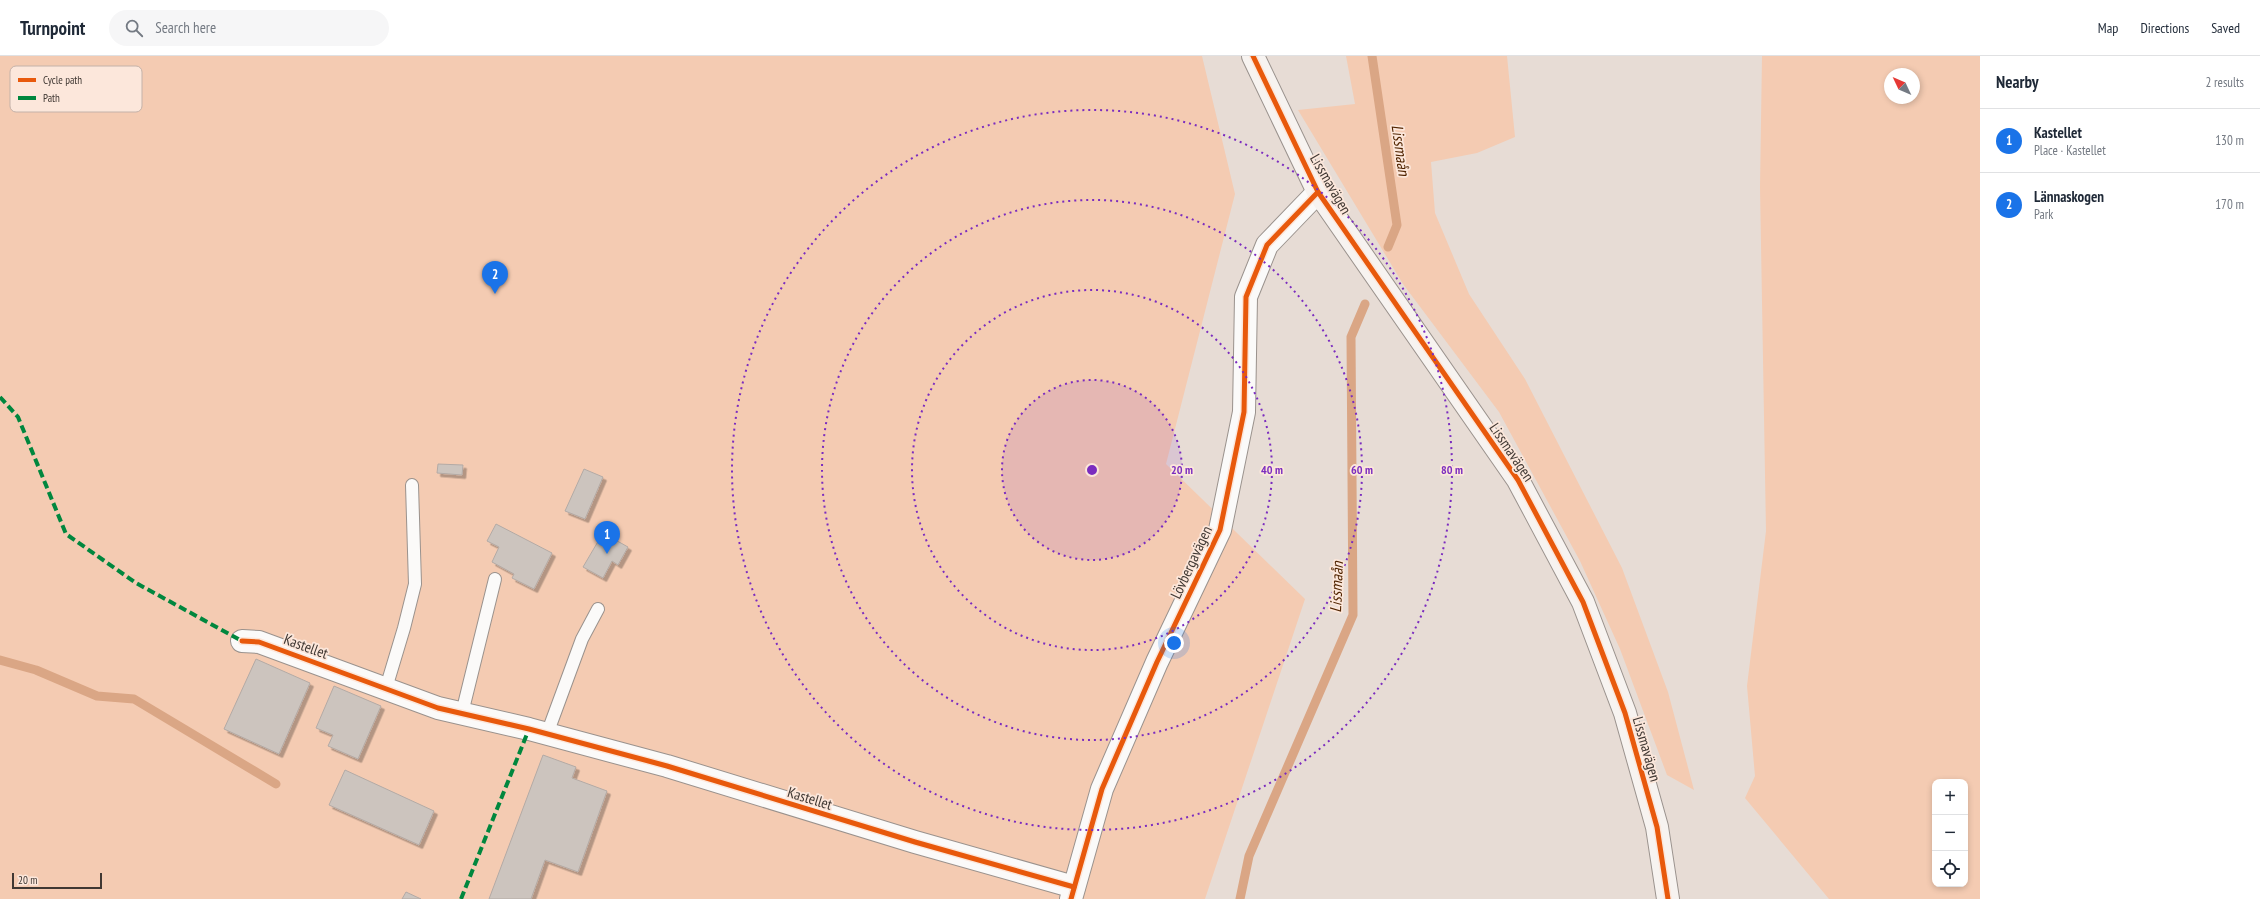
<!DOCTYPE html>
<html lang="en">
<head>
<meta charset="utf-8">
<style>
	:root { --surface:#fff; --page:#f6f6f7; --text:#1f2937; --muted:#747a83; --line:#e0e1e3; --accent:#1a73e8 }
	body { margin:0; font-family:"PT Sans Narrow",sans-serif; background:var(--page); color:var(--text) }
	.controls { position:absolute; right:12px; bottom:12px; display:grid; overflow:hidden; border-radius:8px; box-shadow:0 2px 6px #0003 }
	.controls button { width:36px; height:36px; display:grid; place-items:center; padding:0; border:0; border-bottom:1px solid var(--line); background:var(--surface); color:var(--text); font:20px sans-serif }
	.compass { position:absolute; left:1884px; top:12px; width:36px; height:36px; border-radius:50%; background:var(--surface); box-shadow:0 2px 6px #0003; rotate:314deg }
	.scale { position:absolute; left:12px; bottom:10px; width:90px; box-sizing:border-box; padding-left:4px; border:2px solid #403833; border-top:0; font-size:11px; line-height:14px; white-space:nowrap; color:#403833; -webkit-text-stroke:3px #fce7db; paint-order:stroke }
	.you { position:absolute; left:1174px; top:587px; width:14px; height:14px; margin:-10px; border:3px solid #fff; border-radius:50%; background:#1a73e8; box-shadow:0 0 0 6px #1a73e833 }
	.badge { display:grid; place-items:center; width:26px; height:26px; border-radius:50%; background:var(--accent); color:#fff; font-size:13px; font-weight:700 }
	.pin { position:absolute; translate:-50% -33px; filter:drop-shadow(0 1px 2px #0008) }
	.pin::after { content:''; position:absolute; top:21px; width:14px; height:12px; background:inherit; clip-path:polygon(0 0,100% 0,50% 100%) }
	.list { margin:0; padding:0; list-style:none }
	h2 { display:flex; justify-content:space-between; align-items:center; height:52px; margin:0; padding:0 16px; font-size:17px }
	h2 small { font-size:13px; font-weight:400; color:var(--muted) }
	.list li { display:grid; grid-template-columns:26px 1fr auto; gap:12px; align-items:center; box-sizing:border-box; height:64px; padding:0 16px; border-top:1px solid var(--line) }
	.list b { display:block; font-size:15px; white-space:nowrap }
	.list p { margin:0; font-size:13px; white-space:nowrap; color:var(--muted) }
	.list em { font-size:13px; font-style:normal; color:var(--muted) }
	.icon { flex:none; width:22px; height:22px; fill:none; stroke:currentColor; stroke-width:2; stroke-linecap:round; stroke-linejoin:round }
	.map { position:relative; flex:none; width:1980px; height:843px; overflow:hidden }
	header { display:flex; align-items:center; gap:24px; box-sizing:border-box; height:56px; padding:0 20px; background:var(--surface); border-bottom:1px solid var(--line) }
	header strong { font-size:19px }
	nav { display:flex; gap:22px; margin-inline-start:auto; font-size:14px }
	.search { width:280px; height:36px; background:var(--page); display:flex; align-items:center; gap:10px; box-sizing:border-box; padding:0 14px; border-radius:22px; color:var(--muted); font-size:15px }
	main { display:flex }
	aside { flex:1; background:var(--surface) }
	.map>svg:first-child { display:block }
	.green { fill:#f4cbb2; fill-rule:evenodd }
	.lines { fill:none; stroke-linecap:round; stroke-linejoin:round }
	.stream { stroke:#daa685; stroke-width:9 }
	.building { fill:#ccc4be; stroke:#b3aaa5; filter:url(#shadow) }
	.lane-casing { stroke:#9a928d; stroke-width:14 }
	.street-casing { stroke:#9a928d; stroke-width:24 }
	.secondary-casing { stroke:#9a928d; stroke-width:24 }
	.lane { stroke:#fbfaf9; stroke-width:12 }
	.street { stroke:#fbfaf9; stroke-width:22 }
	.secondary { stroke:#f7f3f0; stroke-width:22 }
	.quiet { stroke:#00873e; stroke-width:4; stroke-dasharray:8 4; stroke-linecap:butt }
	.cycleway-casing { stroke:#fce7db; stroke-width:8 }
	.cycleway { stroke:#e8590c; stroke-width:5 }
	.ring { fill:none; stroke:#7b2cbf; stroke-width:2; stroke-dasharray:2 4 }
	.labels { text-anchor:middle; dominant-baseline:central; stroke-width:3.5; stroke-linejoin:round; paint-order:stroke }
	.street-label { font-size:15px; fill:#403833; stroke:#fce7db }
	.water-label { font-size:16px; font-style:italic; fill:#502401; stroke:#fce7db }
	.key { fill:#fce7db; stroke:#c4b2a9; stroke-width:1 }
	.key-label { font-size:11px; fill:#403833 }
	.centre { fill:#7b2cbf; stroke:#fce7db; stroke-width:2 }
	.ring-label { font-size:12px; text-anchor:middle; font-weight:bold; fill:#7b2cbf; stroke:#fce7db; stroke-width:3.5; stroke-linejoin:round; paint-order:stroke }
</style>
</head>
<body>
<header>
<strong>Turnpoint</strong>
<div class="search"><svg class="icon" aria-label="search" viewBox="0 0 24 24"><circle cx="10" cy="10" r="6"/><path d="M15 15l6 6"/></svg>Search here</div>
<nav><a>Map</a><a>Directions</a><a>Saved</a></nav>
</header>
<main>
<div class="map">
<svg width="1980" height="843" viewBox="0 0 1980 843">
	<defs>
		<filter id="shadow"><feDropShadow dx="3.5" dy="3.5" stdDeviation="0" flood-color="#0004"/></filter>
	</defs>
	<rect width="100%" height="100%" fill="#e7dcd5"/>
	<!-- green -->
	<g class="green">
		<path d="M 0,0 L 1202,0 L 1235,138 L 1166,408 L 1305,543 L 1205,843 L 0,843 Z"/>
		<path d="M 1346,0 L 1507,0 L 1515,81 L 1477,97 L 1431,106 L 1435,157 L 1469,238 L 1525,323 L 1622,512 L 1668,636 L 1694,734 L 1667,719 L 1620,593 L 1580,505 L 1499,356 L 1403,228 L 1298,54 L 1355,48 Z"/>
		<path d="M 1762,0 L 1980,0 L 1980,843 L 1829,843 L 1745,742 L 1755,720 L 1747,630 L 1766,475 L 1760,131 ZM 1890,18 L 1914,18 L 1914,42 L 1890,42 ZM 1935,726 L 1965,726 L 1965,828 L 1935,828 Z"/>
	</g>
	<g class="lines">
		<!-- stream -->
		<g class="stream">
			<path d="M 1372,0 L 1397,169 L 1388,191"/>
			<path d="M 0,604 L 36,614 L 97,640 L 134,643 L 276,728"/>
			<path d="M 1240,843 L 1249,800 L 1353,559 L 1351,281 L 1365,248"/>
		</g>
	</g>
	<!-- building -->
	<g class="building">
		<path d="M 438,408 L 463,409 L 462,419 L 437,417 Z"/>
		<path d="M 584,413 L 603,421 L 585,463 L 565,455 Z"/>
		<path d="M 496,468 L 552,497 L 534,533 L 512,522 L 514,518 L 492,506 L 499,491 L 487,485 Z"/>
		<path d="M 603,477 L 628,491 L 618,509 L 612,505 L 603,522 L 583,511 Z"/>
		<path d="M 256,603 L 310,627 L 279,698 L 224,673 Z"/>
		<path d="M 334,630 L 381,650 L 358,703 L 328,690 L 333,679 L 316,672 Z"/>
		<path d="M 543,699 L 576,711 L 572,722 L 607,735 L 578,816 L 545,804 L 531,843 L 489,843 Z"/>
		<path d="M 345,714 L 434,755 L 419,789 L 329,749 Z"/>
		<path d="M 406,836 L 421,843 L 402,843 Z"/>
	</g>
	<g class="lines">
		<!-- lane casing -->
		<g class="lane-casing">
			<g id="lane">
				<path d="M 386,632 L 404,572 L 415,528 L 412,429"/>
				<path d="M 462,657 L 495,523"/>
				<path d="M 547,678 L 582,583 L 598,553"/>
			</g>
		</g>
		<!-- street casing -->
		<g class="street-casing">
			<g id="street">
				<path d="M 242,585 L 259,586 L 438,652 L 529,673 L 667,710 L 915,786 L 1074,831"/>
				<path d="M 1071,843 L 1102,733 L 1157,606 L 1220,474 L 1244,356 L 1246,241 L 1267,189 L 1318,136"/>
			</g>
		</g>
		<!-- secondary casing -->
		<g class="secondary-casing">
			<path id="secondary" d="M 1253,0 L 1318,136 L 1518,424 L 1583,546 L 1625,657 L 1657,771 L 1668,843"/>
		</g>
		<!-- lane -->
		<use href="#lane" class="lane"/>
		<!-- street -->
		<use href="#street" class="street"/>
		<!-- secondary -->
		<use href="#secondary" class="secondary"/>
		<!-- quiet -->
		<g class="quiet">
			<path d="M 0,341 L 18,361 L 66,478 L 136,527 L 242,585"/>
			<path d="M 461,843 L 529,673"/>
		</g>
		<!-- cycleway casing -->
		<g class="cycleway-casing">
			<g id="cycleway">
				<path d="M 1253,0 L 1318,136 L 1518,424 L 1583,546 L 1625,657 L 1657,771 L 1668,843"/>
				<path d="M 242,585 L 259,586 L 438,652 L 529,673 L 667,710 L 915,786 L 1074,831"/>
				<path d="M 1071,843 L 1102,733 L 1157,606 L 1220,474 L 1244,356 L 1246,241 L 1267,189 L 1318,136"/>
			</g>
		</g>
		<!-- cycleway -->
		<use href="#cycleway" class="cycleway"/>
	</g>
	<!-- distance rings -->
	<circle cx="1092" cy="414" r="90" fill="#7b2cbf" fill-opacity=".12"/>
	<g class="ring">
		<circle cx="1092" cy="414" r="90"/>
		<circle cx="1092" cy="414" r="180"/>
		<circle cx="1092" cy="414" r="270"/>
		<circle cx="1092" cy="414" r="360"/>
	</g>
	<g class="labels">
		<!-- street labels -->
		<g class="street-label">
			<text transform="translate(1331 128) rotate(60)">Lissmavägen</text>
			<text transform="translate(1512 396) rotate(56)">Lissmavägen</text>
			<text transform="translate(1191 506) rotate(-65)">Lövbergavägen</text>
			<text transform="translate(306 590) rotate(20)">Kastellet</text>
			<text transform="translate(1647 693) rotate(74)">Lissmavägen</text>
			<text transform="translate(810 742) rotate(17)">Kastellet</text>
		</g>
		<!-- water labels -->
		<g class="water-label">
			<text transform="translate(1401 94) rotate(82)">Lissmaån</text>
			<text transform="translate(1336 531) rotate(-88)">Lissmaån</text>
		</g>
	</g>
	<!-- legend -->
	<rect x="10" y="10" width="132" height="46" rx="6" class="key"/>
	<rect x="18" y="22" width="18" height="4" fill="#e8590c"/>
	<rect x="18" y="40" width="18" height="4" fill="#00873e"/>
	<g class="key-label">
		<text x="43" y="28">Cycle path</text>
		<text x="43" y="46">Path</text>
	</g>
	<circle cx="1092" cy="414" r="6" class="centre"/>
	<g class="ring-label">
		<text x="1182" y="418">20 m</text>
		<text x="1272" y="418">40 m</text>
		<text x="1362" y="418">60 m</text>
		<text x="1452" y="418">80 m</text>
	</g>
</svg>
<div class="controls">
<button>+</button>
<button>−</button>
<button><svg class="icon" aria-label="locate" viewBox="0 0 24 24"><circle cx="12" cy="12" r="6"/><path d="M12 2v4M12 18v4M2 12h4M18 12h4"/></svg></button>
</div>
<svg class="compass" viewBox="-18 -18 36 36"><path d="M0-13l5 13h-10z" fill="#e53935"/><path d="M0 13l5-13h-10z" fill="#747a83"/></svg>
<div class="scale">20 m</div>
<div class="you"></div>
<div class="pin badge" style="left:607px;top:498px">1</div>
<div class="pin badge" style="left:495px;top:238px">2</div>
</div>
<aside>
<h2>Nearby<small>2 results</small></h2>
<ul class="list">
<li><span class="badge">1</span><div><b>Kastellet</b><p>Place · Kastellet</p></div><em>130 m</em></li>
<li><span class="badge">2</span><div><b>Lännaskogen</b><p>Park</p></div><em>170 m</em></li>
</ul>
</aside>
</main>
</body>
</html>
